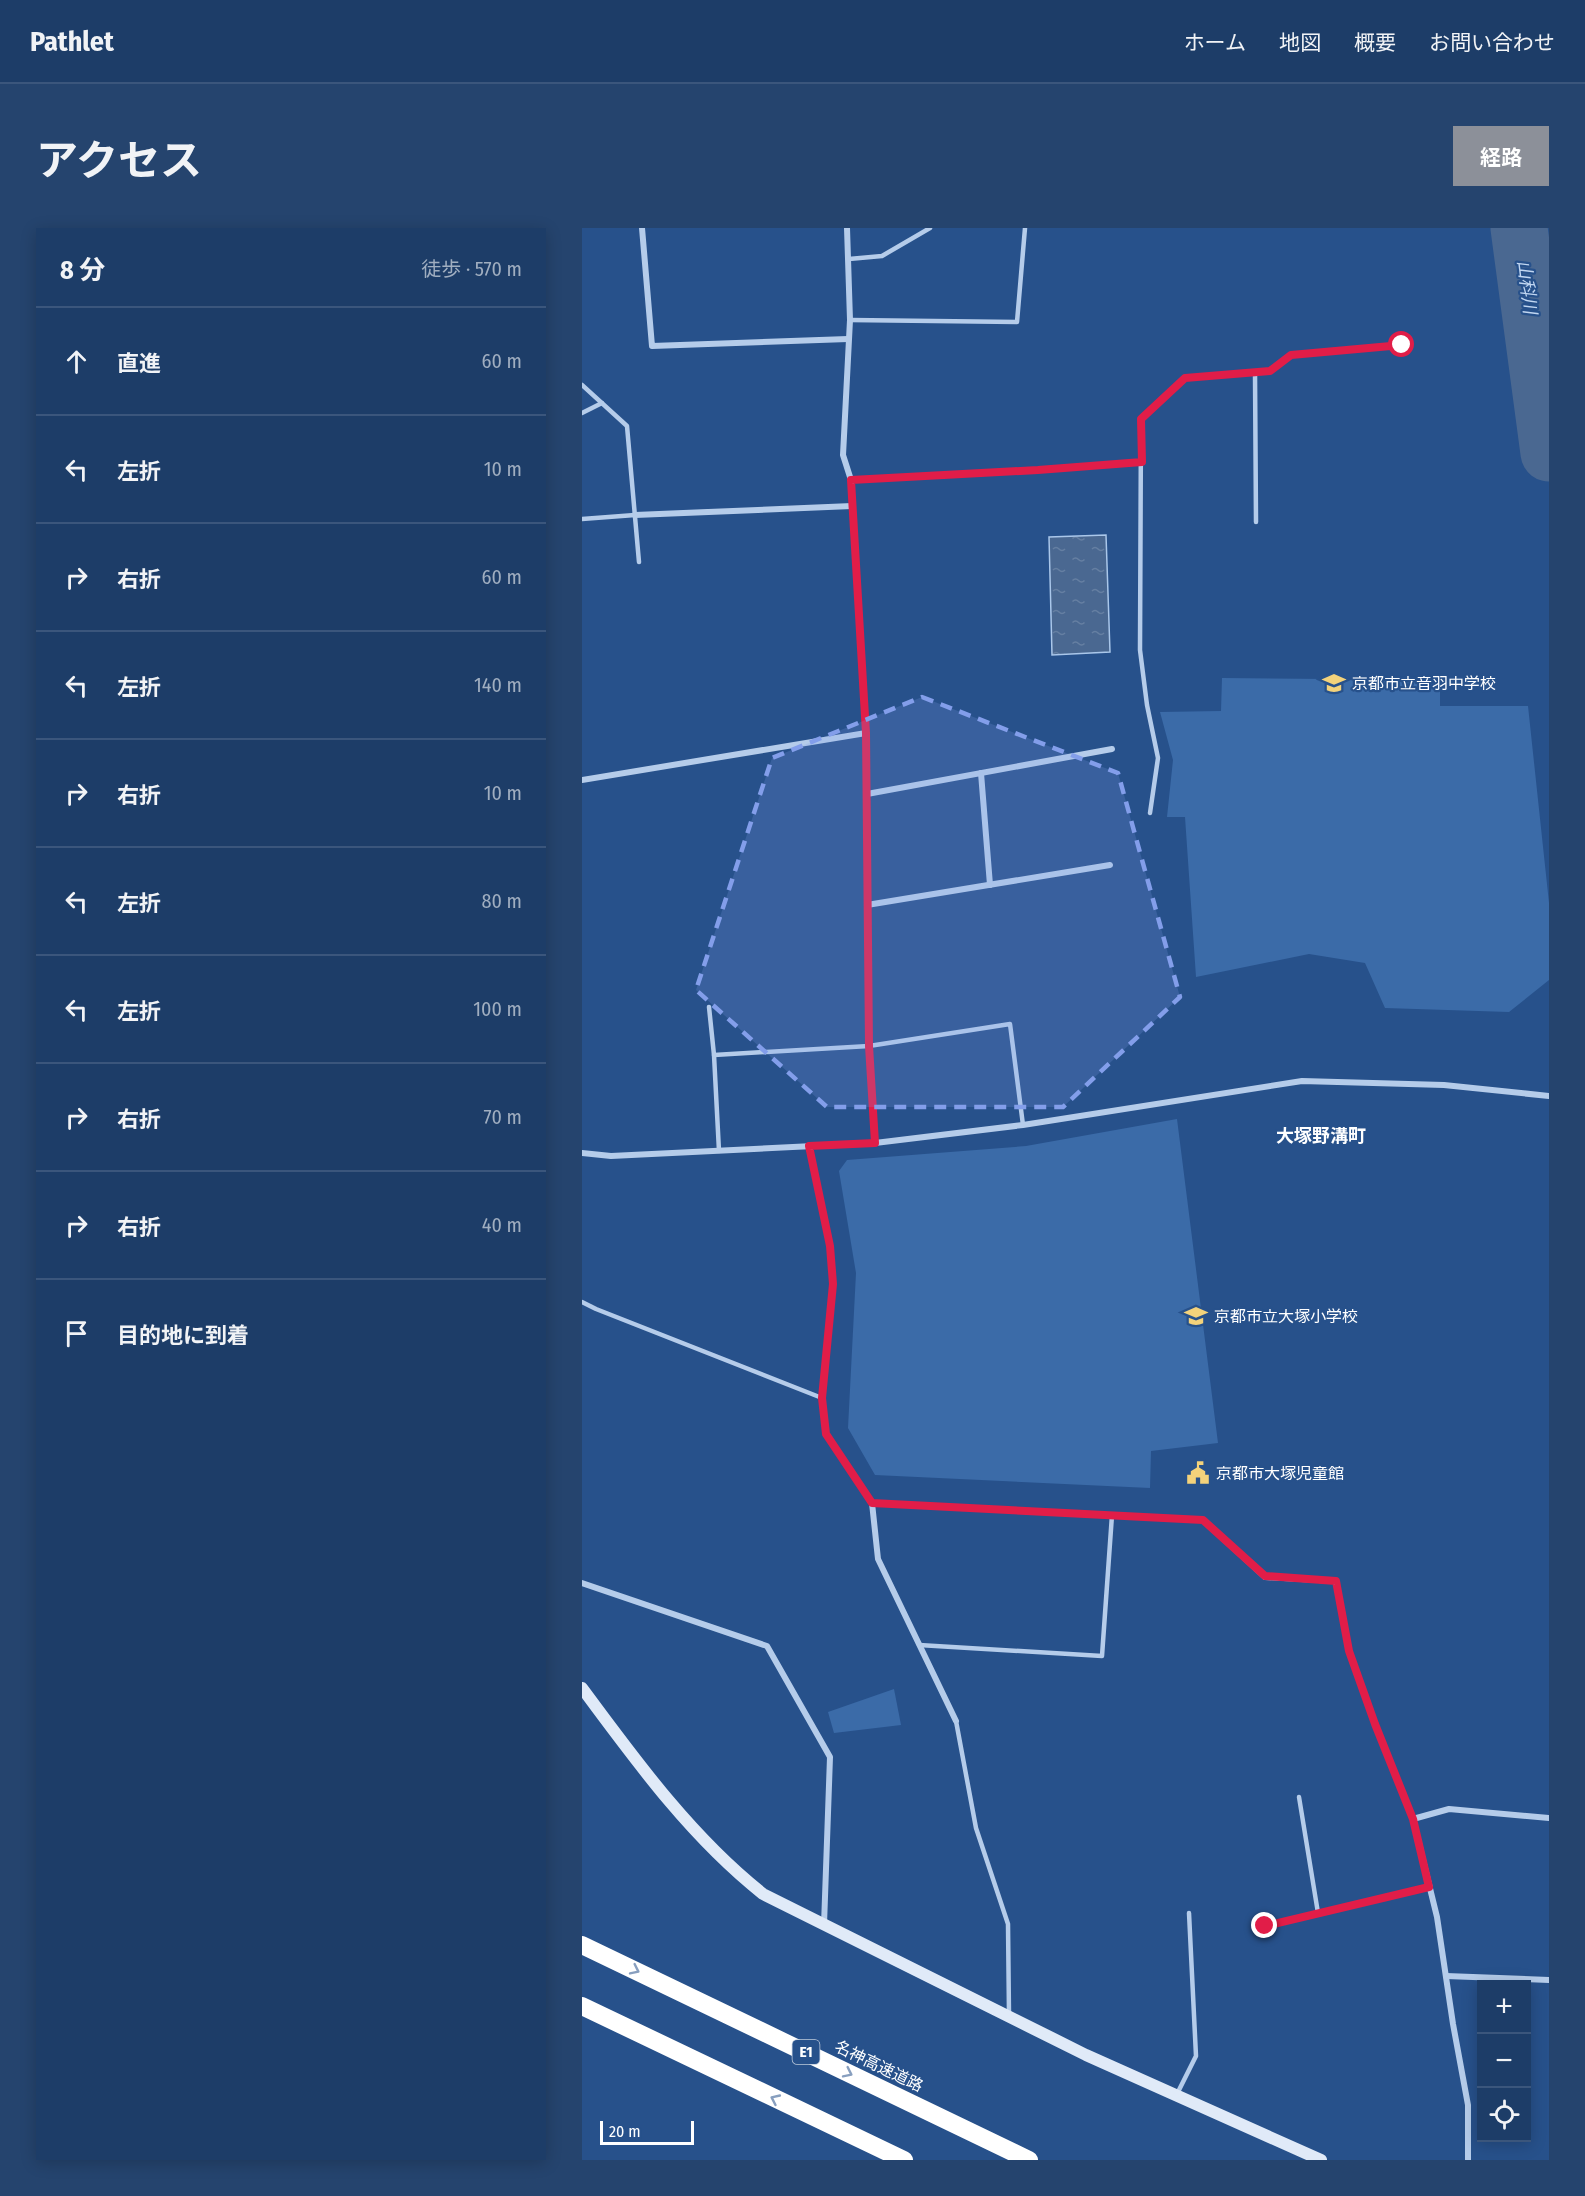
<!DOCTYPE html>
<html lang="ja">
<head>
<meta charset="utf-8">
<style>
	:root { --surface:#1d3d68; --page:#25446e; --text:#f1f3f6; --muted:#a0aec0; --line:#3b567c; --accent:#8c9099 }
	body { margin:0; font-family:"Fira Sans Condensed","Noto Sans JP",sans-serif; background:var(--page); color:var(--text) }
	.controls { position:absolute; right:18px; bottom:18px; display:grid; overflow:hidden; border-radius:0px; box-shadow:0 3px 15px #0003 }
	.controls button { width:54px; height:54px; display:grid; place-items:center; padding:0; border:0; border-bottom:2px solid var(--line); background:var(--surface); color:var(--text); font:30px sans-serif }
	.scale { position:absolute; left:18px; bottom:15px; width:94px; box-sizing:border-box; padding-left:6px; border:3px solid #fff; border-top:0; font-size:16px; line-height:21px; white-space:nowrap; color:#fff; -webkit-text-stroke:4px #27518b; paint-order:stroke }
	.stop { position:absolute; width:18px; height:18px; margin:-14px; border:4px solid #e11d48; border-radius:50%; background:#fff }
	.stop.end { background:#e11d48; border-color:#fff; box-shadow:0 2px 6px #0008 }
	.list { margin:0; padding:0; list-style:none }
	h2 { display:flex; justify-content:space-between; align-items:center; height:78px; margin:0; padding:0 24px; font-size:26px }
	h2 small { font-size:20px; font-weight:400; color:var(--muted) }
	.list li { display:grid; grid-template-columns:39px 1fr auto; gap:18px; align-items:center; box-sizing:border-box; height:108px; padding:0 24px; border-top:2px solid var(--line) }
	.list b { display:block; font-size:22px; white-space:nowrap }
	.list em { font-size:20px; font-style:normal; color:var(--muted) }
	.icon { flex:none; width:33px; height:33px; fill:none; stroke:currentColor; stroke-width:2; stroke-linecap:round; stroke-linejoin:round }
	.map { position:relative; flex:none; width:967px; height:1932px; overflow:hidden; border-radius:0px }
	header { display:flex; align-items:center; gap:36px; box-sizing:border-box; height:84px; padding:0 30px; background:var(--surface); border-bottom:2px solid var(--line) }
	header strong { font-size:28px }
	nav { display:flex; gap:33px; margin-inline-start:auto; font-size:21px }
	.intro { display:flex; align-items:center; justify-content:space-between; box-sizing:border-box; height:144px; padding:0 36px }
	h1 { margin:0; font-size:42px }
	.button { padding:15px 27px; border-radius:0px; background:var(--accent); color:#fff; font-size:21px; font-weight:700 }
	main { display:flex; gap:36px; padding:0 36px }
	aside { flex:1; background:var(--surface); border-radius:0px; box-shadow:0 3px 15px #0003 }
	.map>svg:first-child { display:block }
	.park { fill:#3b6ba8 }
	.water { fill:url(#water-ripples); stroke:#aac7ea; stroke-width:1.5 }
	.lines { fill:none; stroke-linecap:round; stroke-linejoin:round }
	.river { stroke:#4a6891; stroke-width:57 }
	.lane { stroke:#b5ccea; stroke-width:4.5 }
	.street { stroke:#b5ccea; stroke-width:6 }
	.secondary { stroke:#e0eaf8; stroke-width:12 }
	.highway { stroke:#fff; stroke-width:18 }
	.oneway { stroke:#889fbf }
	.route { stroke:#e11d48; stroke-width:8 }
	.marked { fill:#839eea; fill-opacity:0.2; stroke:#839eea; stroke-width:4.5; stroke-dasharray:12 8; stroke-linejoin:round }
	.labels { text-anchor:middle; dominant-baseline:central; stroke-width:4.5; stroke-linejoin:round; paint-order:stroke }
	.shield { fill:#27518b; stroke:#becbdc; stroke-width:1.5 }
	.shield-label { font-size:15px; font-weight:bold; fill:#fff }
	.poi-label { font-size:16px; fill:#fff; stroke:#27518b; text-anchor:start }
	.street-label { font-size:16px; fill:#fff; stroke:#27518b }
	.water-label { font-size:18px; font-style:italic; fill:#c1d6f1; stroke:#27518b }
	.neighbourhood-label { font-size:18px; font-weight:bold; fill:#fff; stroke:#27518b }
</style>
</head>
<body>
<header>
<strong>Pathlet</strong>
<nav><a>ホーム</a><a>地図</a><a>概要</a><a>お問い合わせ</a></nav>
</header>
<div class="intro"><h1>アクセス</h1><a class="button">経路</a></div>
<main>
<aside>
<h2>8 分<small>徒歩 · 570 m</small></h2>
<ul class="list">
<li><svg class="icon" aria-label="ahead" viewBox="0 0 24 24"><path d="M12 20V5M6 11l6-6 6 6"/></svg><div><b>直進</b></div><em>60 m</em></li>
<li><svg class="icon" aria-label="left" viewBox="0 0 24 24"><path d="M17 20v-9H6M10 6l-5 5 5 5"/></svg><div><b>左折</b></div><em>10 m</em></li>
<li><svg class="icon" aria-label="right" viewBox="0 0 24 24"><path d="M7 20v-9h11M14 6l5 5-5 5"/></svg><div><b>右折</b></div><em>60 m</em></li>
<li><svg class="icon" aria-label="left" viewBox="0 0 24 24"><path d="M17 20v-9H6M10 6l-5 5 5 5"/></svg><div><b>左折</b></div><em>140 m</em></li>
<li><svg class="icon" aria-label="right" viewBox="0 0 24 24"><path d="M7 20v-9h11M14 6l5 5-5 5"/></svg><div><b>右折</b></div><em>10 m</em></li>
<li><svg class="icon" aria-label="left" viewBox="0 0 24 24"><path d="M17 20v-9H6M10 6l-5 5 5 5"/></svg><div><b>左折</b></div><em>80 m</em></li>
<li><svg class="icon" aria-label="left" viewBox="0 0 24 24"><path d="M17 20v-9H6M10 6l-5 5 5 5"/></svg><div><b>左折</b></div><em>100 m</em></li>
<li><svg class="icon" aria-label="right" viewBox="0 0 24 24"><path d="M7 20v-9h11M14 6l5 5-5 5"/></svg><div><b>右折</b></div><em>70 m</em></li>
<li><svg class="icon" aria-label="right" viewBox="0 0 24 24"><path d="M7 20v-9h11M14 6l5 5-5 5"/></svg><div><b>右折</b></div><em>40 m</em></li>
<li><svg class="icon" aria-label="arrive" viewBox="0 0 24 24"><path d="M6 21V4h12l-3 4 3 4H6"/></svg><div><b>目的地に到着</b></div></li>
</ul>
</aside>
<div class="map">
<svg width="967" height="1932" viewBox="0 0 967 1932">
	<defs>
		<pattern id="water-ripples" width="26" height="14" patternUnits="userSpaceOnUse" patternTransform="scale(1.5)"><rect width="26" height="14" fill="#4a6891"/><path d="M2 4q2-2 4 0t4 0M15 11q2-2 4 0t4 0" fill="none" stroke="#657fa2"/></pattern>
	</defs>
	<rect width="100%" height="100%" fill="#27518b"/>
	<!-- park -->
	<g class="park">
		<path d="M 640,450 L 858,452 L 858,478 L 946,478 L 967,675 L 967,752 L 927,784 L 803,780 L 783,735 L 727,726 L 614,749 L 603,589 L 585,589 L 591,532 L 578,484 L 639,483 Z"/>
		<path d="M 595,891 L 636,1215 L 569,1223 L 568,1260 L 293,1247 L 266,1200 L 274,1045 L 257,943 L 265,932 L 444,918 Z"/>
		<path d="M 312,1461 L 319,1497 L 252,1505 L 246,1484 Z"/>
	</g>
	<!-- water -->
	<path class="water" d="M 524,307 L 528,424 L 470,427 L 467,309 Z"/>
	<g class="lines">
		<!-- river -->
		<path class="river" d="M 937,0 L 967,225"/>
		<!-- lane -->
		<g class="lane">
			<path d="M 267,31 L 300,28 L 348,0"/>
			<path d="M 268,92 L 435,94 L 443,0"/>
			<path d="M 673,145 L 674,294"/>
			<path d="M 0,157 L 45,198 L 57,334"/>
			<path d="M 0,185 L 20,175"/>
			<path d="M 269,252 L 456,242 L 560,233"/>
			<path d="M 0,291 L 53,287"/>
			<path d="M 568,585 L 576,530 L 565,477 L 558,422 L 559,191 L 603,150 L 689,143 L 709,127 L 820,117"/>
			<path d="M 127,779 L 132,827 L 137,923"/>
			<path d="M 132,827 L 287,818 L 428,796 L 441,897"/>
			<path d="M 0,1074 L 14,1081 L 240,1170"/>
			<path d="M 337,1417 L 520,1428 L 530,1287"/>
			<path d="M 374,1493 L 394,1600 L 426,1696 L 427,1787"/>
			<path d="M 717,1569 L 736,1685"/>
			<path d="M 683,1698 L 847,1659"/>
			<path d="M 595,1866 L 614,1828 L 607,1685"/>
		</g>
		<!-- street -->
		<g class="street">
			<path d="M 60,0 L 70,118 L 266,111"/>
			<path d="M 265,0 L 268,92 L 261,227 L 269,252 L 284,505 L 287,818 L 293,915"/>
			<path d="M 53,287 L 270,278"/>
			<path d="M 399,545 L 408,657"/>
			<path d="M 0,552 L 284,505"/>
			<path d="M 285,566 L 530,521"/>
			<path d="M 285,677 L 528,637"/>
			<path d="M 227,918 L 248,1018 L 251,1056 L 240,1170 L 244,1206 L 290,1275 L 296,1331 L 374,1493"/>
			<path d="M 0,925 L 29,928 L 293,915 L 441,897 L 720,853 L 862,857 L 967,868"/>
			<path d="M 290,1275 L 621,1292 L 683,1349 L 754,1353 L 767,1423 L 793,1496 L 831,1591 L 855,1689 L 871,1796 L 886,1877 L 886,1932"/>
			<path d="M 0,1355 L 185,1418 L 248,1529 L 242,1697"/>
			<path d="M 831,1591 L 867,1581 L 967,1590"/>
			<path d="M 864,1748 L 967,1752"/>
		</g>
		<!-- secondary -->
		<path class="secondary" d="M 0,1460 C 54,1533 109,1609 181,1666 L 504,1827 L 739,1932"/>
		<!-- highway -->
		<g class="highway">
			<path d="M 0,1717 L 447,1932"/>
			<path d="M 0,1778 L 322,1932"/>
		</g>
	</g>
	<!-- one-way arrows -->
	<defs><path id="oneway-chevron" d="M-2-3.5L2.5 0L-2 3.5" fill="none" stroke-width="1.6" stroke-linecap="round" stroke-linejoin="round" transform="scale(1.5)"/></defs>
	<g class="oneway">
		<use href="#oneway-chevron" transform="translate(53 1742) rotate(26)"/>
		<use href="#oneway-chevron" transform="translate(266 1845) rotate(26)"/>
		<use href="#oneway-chevron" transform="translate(193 1871) rotate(-155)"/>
	</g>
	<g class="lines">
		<!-- route -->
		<path class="route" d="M 683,1698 L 847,1659 L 831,1591 L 793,1496 L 767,1423 L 754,1353 L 683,1348 L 621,1292 L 290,1275 L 244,1206 L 240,1170 L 251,1056 L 248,1018 L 227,918 L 293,915 L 287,818 L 284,505 L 269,252 L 456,242 L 560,234 L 559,191 L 603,150 L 688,143 L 709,127 L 820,117"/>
	</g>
	<!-- marked area -->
	<path class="marked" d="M 340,469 L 536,545 L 598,769 L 481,879 L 245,879 L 114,762 L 190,530 Z"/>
	<!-- icons -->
	<defs>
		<g id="school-bare" transform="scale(1.8)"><path d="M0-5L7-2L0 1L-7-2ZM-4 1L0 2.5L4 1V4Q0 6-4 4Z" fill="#f3d27b" stroke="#27518b" stroke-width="2.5" paint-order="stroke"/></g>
		<g id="civic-bare" transform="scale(1.8)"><path d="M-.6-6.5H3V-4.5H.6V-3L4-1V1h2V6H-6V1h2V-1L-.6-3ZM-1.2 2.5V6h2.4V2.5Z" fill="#f3d27b" stroke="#27518b" stroke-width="2.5" paint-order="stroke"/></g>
	</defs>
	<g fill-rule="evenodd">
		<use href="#school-bare" x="752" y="455"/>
		<use href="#school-bare" x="614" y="1088"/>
		<use href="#civic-bare" x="616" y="1245"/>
	</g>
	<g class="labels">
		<!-- shield labels -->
		<rect class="shield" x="210.5" y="1812" width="27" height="24" rx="4.5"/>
		<g class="shield-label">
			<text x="224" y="1824">E1</text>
		</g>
		<!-- poi labels -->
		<g class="poi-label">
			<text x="770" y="455">京都市立音羽中学校</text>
			<text x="632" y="1088">京都市立大塚小学校</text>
			<text x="634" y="1245">京都市大塚児童館</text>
		</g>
		<!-- street labels -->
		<g class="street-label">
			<text transform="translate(297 1838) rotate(26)">名神高速道路</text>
		</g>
		<!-- water labels -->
		<g class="water-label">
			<text transform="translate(945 59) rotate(83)">山科川</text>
		</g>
		<!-- neighbourhood labels -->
		<g class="neighbourhood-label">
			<text x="739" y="908">大塚野溝町</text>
		</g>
	</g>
</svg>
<div class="controls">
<button>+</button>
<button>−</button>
<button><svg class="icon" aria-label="locate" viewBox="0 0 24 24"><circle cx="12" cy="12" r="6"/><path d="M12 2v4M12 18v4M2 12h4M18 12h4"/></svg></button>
</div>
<div class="scale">20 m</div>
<div class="stop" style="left:820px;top:117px"></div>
<div class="stop end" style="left:683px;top:1698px"></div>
</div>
</main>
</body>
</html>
